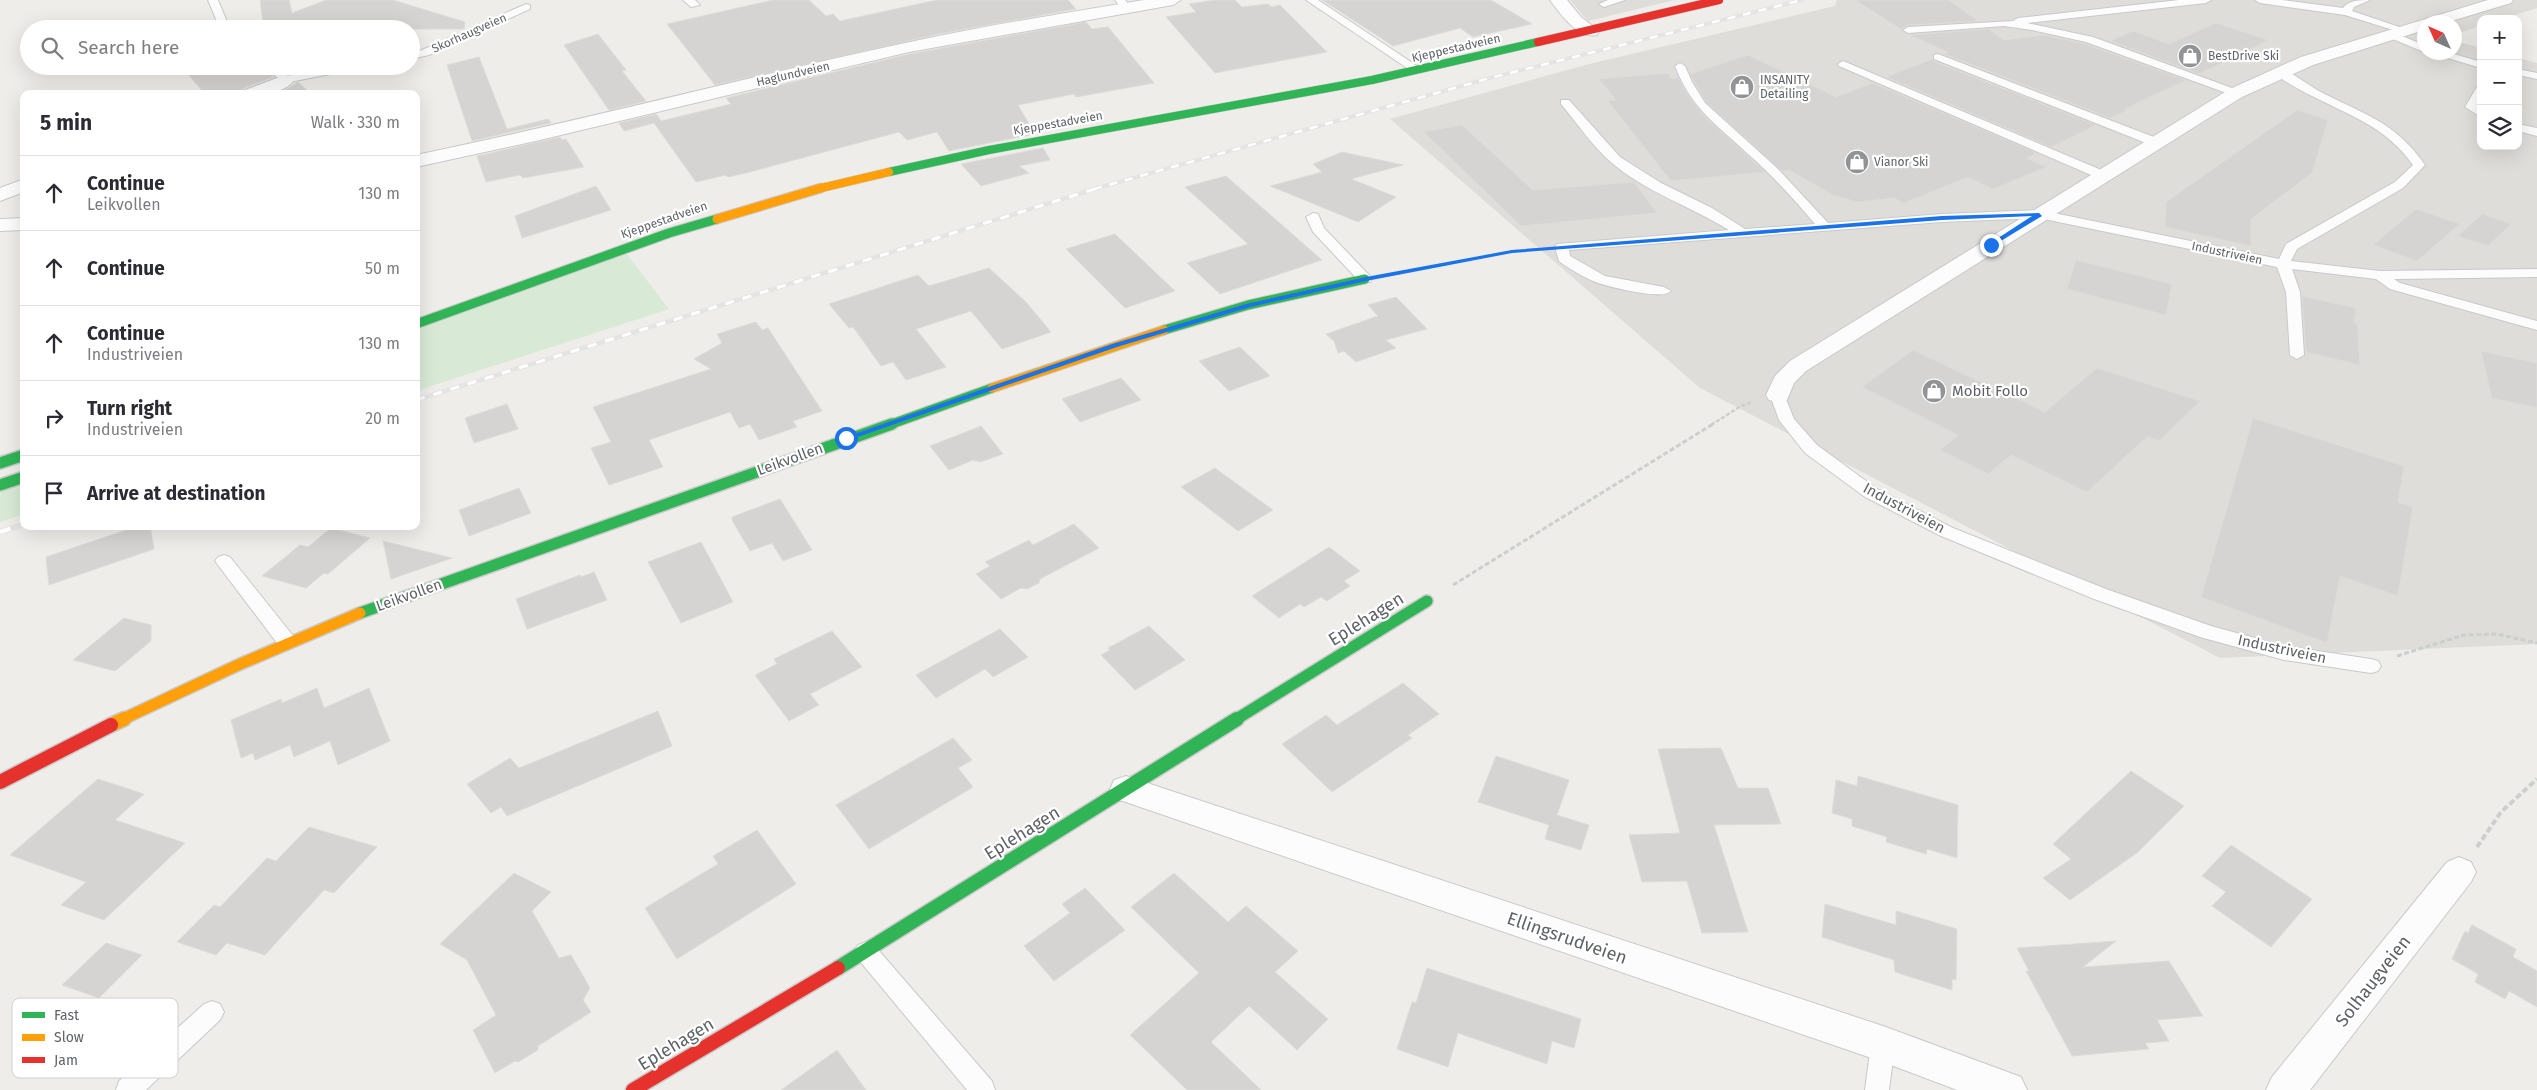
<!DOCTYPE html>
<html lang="en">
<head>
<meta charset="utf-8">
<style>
	:root { --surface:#fff; --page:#f7f7f7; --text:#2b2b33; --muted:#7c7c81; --line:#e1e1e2 }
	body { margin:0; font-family:"Fira Sans",sans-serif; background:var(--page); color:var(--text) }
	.controls { position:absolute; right:15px; top:15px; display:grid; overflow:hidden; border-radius:10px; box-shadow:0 5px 20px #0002 }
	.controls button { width:45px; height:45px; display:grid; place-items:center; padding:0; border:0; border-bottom:1px solid var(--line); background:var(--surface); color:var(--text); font:25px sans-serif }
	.compass { position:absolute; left:2417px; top:15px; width:45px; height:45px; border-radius:50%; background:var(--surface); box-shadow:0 5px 20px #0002; rotate:315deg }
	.stop { position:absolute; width:15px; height:15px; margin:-11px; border:4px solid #1a73e8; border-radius:50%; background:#fff }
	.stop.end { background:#1a73e8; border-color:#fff; box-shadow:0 1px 5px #0008 }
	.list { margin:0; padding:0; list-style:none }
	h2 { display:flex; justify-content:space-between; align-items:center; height:65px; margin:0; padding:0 20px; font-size:21px }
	h2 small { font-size:16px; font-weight:400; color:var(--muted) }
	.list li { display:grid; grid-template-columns:32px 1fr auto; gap:15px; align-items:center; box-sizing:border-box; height:75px; padding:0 20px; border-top:1px solid var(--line) }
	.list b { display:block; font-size:19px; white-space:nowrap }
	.list p { margin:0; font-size:16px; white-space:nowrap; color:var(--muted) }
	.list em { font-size:16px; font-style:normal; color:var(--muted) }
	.icon { flex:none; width:28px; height:28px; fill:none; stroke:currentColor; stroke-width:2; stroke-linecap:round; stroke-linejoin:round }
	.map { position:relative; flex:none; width:2537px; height:1090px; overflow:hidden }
	.search { position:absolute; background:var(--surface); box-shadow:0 5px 20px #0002; left:20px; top:20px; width:400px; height:55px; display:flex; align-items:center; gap:12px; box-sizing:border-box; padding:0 18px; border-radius:28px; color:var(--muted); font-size:19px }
	.panel { position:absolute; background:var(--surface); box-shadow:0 5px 20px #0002; left:20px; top:90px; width:400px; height:440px; border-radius:10px }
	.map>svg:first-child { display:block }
	.industrial { fill:#dfddda }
	.green { fill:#d8ead6 }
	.building { fill:#d5d4d3; stroke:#dedcd9 }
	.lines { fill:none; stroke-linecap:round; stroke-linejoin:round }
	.lane-casing { stroke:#c9c9ca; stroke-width:2 }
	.street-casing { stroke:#c9c9ca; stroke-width:2 }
	.fast-far3-casing { stroke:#cacaca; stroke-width:9 }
	.fast-far2-casing { stroke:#cacaca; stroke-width:11 }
	.fast-far1-casing { stroke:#cacaca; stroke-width:14 }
	.fast-casing { stroke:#cacaca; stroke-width:17 }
	.slow-far3-casing { stroke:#cacaca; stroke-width:9 }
	.slow-far2-casing { stroke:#cacaca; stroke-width:11 }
	.slow-far1-casing { stroke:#cacaca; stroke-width:14 }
	.slow-casing { stroke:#cacaca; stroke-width:17 }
	.jam-far1-casing { stroke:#cacaca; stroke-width:9 }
	.jam-casing { stroke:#cacaca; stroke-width:17 }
	.path-far2 { stroke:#cbcfcd; stroke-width:2.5; stroke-dasharray:4 2; stroke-linecap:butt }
	.path-far1 { stroke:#cbcfcd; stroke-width:3; stroke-dasharray:5 2.5; stroke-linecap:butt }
	.path { stroke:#cbcfcd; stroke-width:4; stroke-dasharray:6 3; stroke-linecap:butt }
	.lane { fill:#fdfcfc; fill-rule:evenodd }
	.street { fill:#fdfcfc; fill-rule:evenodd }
	.fast-far3 { stroke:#30b455; stroke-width:8 }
	.fast-far2 { stroke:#30b455; stroke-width:9 }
	.fast-far1 { stroke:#30b455; stroke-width:11 }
	.fast { stroke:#30b455; stroke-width:14 }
	.slow-far3 { stroke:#ff9f0a; stroke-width:8 }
	.slow-far2 { stroke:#ff9f0a; stroke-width:9 }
	.slow-far1 { stroke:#ff9f0a; stroke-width:11 }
	.slow { stroke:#ff9f0a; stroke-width:14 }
	.jam-far1 { stroke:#e5322d; stroke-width:8 }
	.jam { stroke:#e5322d; stroke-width:14 }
	.rail-far2-casing { stroke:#e4e4e3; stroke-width:4 }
	.rail-far1-casing { stroke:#e4e4e3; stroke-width:4.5 }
	.rail-casing { stroke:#e4e4e3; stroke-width:5.5 }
	.rail-far2 { stroke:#fff; stroke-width:2.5; stroke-dasharray:8; stroke-linecap:butt }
	.rail-far1 { stroke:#fff; stroke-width:3; stroke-dasharray:9; stroke-linecap:butt }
	.rail { stroke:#fff; stroke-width:4; stroke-dasharray:11; stroke-linecap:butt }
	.route { fill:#1a73e8 }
	.labels { text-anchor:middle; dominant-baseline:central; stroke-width:4.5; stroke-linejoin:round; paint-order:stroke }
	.far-street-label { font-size:12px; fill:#5f6367; stroke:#fff }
	.far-poi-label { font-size:12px; fill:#5f6367; stroke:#fff; text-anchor:start }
	.poi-label { font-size:15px; fill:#5f6367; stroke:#fff; text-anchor:start }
	.street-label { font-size:15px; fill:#5f6367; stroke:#fff }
	.near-street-label { font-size:18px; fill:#5f6367; stroke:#fff }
	.key { fill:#fff; stroke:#cfd0d1; stroke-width:1 }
	.key-label { font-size:14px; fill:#5f6367 }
</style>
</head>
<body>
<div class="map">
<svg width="2537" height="1090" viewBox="0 0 2537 1090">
	<rect width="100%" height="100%" fill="#efedea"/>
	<!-- industrial -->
	<g class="industrial">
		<path d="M 1570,0 L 1675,0 L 1588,21 Z"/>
		<path d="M 1837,0 L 2537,0 L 2537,8 L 2503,19 L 2481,19 L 2481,26 L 2455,34 L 2454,22 L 2424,22 L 2424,52 L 2454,52 L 2455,41 L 2481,48 L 2481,146 L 2518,146 L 2518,58 L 2537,63 L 2537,644 L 2220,658 L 1700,388 L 1390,119 L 1589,64 L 1835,6 Z"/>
	</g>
	<!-- green -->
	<g class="green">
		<path d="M 623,249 L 669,309 L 416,391 L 416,324 Z"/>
		<path d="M 24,477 L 24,514 L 0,522 L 0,485 Z"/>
	</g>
	<!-- building -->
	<g class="building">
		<path d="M 260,0 L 289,0 L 292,13 L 326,0 L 393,0 L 465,22 L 464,29 L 257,29 L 257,26 L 263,23 Z"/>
		<path d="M 773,0 L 809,0 L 826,16 L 833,14 L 840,21 L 937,0 L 1068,0 L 1076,9 L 939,34 L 715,85 L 667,24 Z"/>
		<path d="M 1215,0 L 1235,0 L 1242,7 L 1268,4 L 1272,7 L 1280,5 L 1327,52 L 1215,73 L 1166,17 L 1196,12 L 1189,4 Z"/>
		<path d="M 1322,0 L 1491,0 L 1532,24 L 1473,37 L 1460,28 L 1393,46 Z"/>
		<path d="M 1855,0 L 1949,0 L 1978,21 L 1908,25 L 1901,29 Z"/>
		<path d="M 1086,22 L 1092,29 L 1108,27 L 1154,83 L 1076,97 L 1074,94 L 1018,105 L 1035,134 L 949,151 L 937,132 L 907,140 L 899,132 L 746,173 L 728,177 L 726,175 L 696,182 L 654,123 L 624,131 L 619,123 L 656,114 L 661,121 L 731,104 L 726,98 L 909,54 Z"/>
		<path d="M 2216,23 L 2268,40 L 2199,74 L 2110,41 L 2133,31 L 2169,44 Z"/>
		<path d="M 1989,29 L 2003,40 L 2045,35 L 2085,44 L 2186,80 L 2125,109 L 2128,110 L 2110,118 L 1944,54 L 1948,52 L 1910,35 Z"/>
		<path d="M 598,34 L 626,70 L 622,71 L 646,101 L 609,110 L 564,45 Z"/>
		<path d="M 1748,55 L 1836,97 L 1873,83 L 2037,153 L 2027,158 L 2047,167 L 1993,189 L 1968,177 L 1904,203 L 1894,198 L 1857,202 L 1833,195 L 1789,170 L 1782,171 L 1706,102 L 1690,74 Z"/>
		<path d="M 479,57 L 507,129 L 548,119 L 551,123 L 472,141 L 447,65 Z"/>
		<path d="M 1932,59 L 1933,61 L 2096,125 L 2051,147 L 1886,77 Z"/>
		<path d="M 181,66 L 260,66 L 274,77 L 244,88 L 240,94 L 205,94 Z"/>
		<path d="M 1667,73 L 1672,79 L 1678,77 L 1687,94 L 1704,116 L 1765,172 L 1671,181 L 1608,101 L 1616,100 L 1599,79 Z"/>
		<path d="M 298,82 L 311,94 L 274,94 L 285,90 Z"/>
		<path d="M 2297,110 L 2328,120 L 2312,173 L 2251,219 L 2251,246 L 2165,227 L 2166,202 Z"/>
		<path d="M 1462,125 L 1533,190 L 1634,182 L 1657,213 L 1521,226 L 1424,132 Z"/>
		<path d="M 560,137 L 562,140 L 566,139 L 584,167 L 523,178 L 520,175 L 486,182 L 477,156 Z"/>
		<path d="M 1043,148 L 1050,160 L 1019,166 L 1029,173 L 981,186 L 961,164 Z"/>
		<path d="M 1342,152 L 1403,165 L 1351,179 L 1396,197 L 1358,222 L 1270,186 L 1322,172 L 1313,164 Z"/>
		<path d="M 1226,176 L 1322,260 L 1220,294 L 1187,263 L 1248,244 L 1185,187 Z"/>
		<path d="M 596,186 L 611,210 L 522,238 L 515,216 Z"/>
		<path d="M 2416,209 L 2460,224 L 2417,261 L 2373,245 Z"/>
		<path d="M 2482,214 L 2511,224 L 2488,246 L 2458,236 Z"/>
		<path d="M 1115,234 L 1175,291 L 1125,308 L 1066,249 Z"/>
		<path d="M 2076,260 L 2172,284 L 2166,315 L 2067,289 Z"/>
		<path d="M 989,268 L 1026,302 L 1051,332 L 1002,349 L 971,311 L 916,329 L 946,367 L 906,380 L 893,362 L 881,366 L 853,327 L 849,328 L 829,304 L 918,275 L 929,286 Z"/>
		<path d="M 2302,296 L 2356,308 L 2354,323 L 2357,323 L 2360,365 L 2306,352 Z"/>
		<path d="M 1396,297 L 1427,329 L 1386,340 L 1396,348 L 1356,362 L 1344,351 L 1338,353 L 1334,341 L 1326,334 L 1378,316 L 1368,305 Z"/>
		<path d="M 756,322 L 762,330 L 768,328 L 822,411 L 793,421 L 797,427 L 759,440 L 750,424 L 739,428 L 730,412 L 649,440 L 663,467 L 609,485 L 591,448 L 611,442 L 593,407 L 711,369 L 694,359 L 722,343 L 717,334 Z"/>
		<path d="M 1240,347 L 1270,376 L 1229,391 L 1199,361 Z"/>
		<path d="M 1913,350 L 2045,412 L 2097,368 L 2200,401 L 2159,441 L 2148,436 L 2087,492 L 2011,455 L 1988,474 L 1940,450 L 1958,435 L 1862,387 Z"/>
		<path d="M 2481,351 L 2537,363 L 2537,408 L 2492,398 Z"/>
		<path d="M 1121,378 L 1141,400 L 1080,422 L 1062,399 Z"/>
		<path d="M 507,404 L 518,429 L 474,443 L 465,418 Z"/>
		<path d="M 2253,418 L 2404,466 L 2398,502 L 2413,507 L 2398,596 L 2340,576 L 2327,643 L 2201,597 Z"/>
		<path d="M 981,426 L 1003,454 L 980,462 L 973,460 L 949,470 L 930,446 Z"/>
		<path d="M 1215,468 L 1273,510 L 1238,531 L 1181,487 Z"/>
		<path d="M 519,488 L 531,513 L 469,536 L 459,510 Z"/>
		<path d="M 780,499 L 812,550 L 783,561 L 772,543 L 750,551 L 732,520 L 732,517 Z"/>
		<path d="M 1074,524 L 1099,548 L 1040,579 L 1039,583 L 1027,589 L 1021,588 L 1001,599 L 976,574 L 990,566 L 985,562 L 1029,540 L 1033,545 Z"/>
		<path d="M 138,526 L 150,526 L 154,549 L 49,585 L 46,557 Z"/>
		<path d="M 331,528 L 370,538 L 328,574 L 324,573 L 306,588 L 262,576 L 300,545 L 308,547 Z"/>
		<path d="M 383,541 L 452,558 L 391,579 Z"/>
		<path d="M 701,542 L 733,602 L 681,623 L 648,562 Z"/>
		<path d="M 1329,547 L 1360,571 L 1344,581 L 1350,586 L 1327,601 L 1321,597 L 1304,607 L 1300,604 L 1279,618 L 1252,596 Z"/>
		<path d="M 594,572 L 607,600 L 527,629 L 516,599 L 580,575 L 581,577 Z"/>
		<path d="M 124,618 L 151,625 L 151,641 L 115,671 L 73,660 Z"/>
		<path d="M 1149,626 L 1185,660 L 1135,690 L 1101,655 L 1110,650 L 1108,648 Z"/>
		<path d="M 1000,629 L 1028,657 L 993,677 L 985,669 L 936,698 L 916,675 Z"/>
		<path d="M 832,631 L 862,667 L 810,694 L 819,705 L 789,721 L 755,675 L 777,664 L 774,659 Z"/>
		<path d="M 1403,683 L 1439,714 L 1408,735 L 1412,738 L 1332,792 L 1282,744 L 1326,715 L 1337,725 Z"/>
		<path d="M 317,688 L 324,708 L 369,688 L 390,741 L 338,765 L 330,741 L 294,757 L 290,745 L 255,760 L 253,753 L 241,758 L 231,720 L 281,699 L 282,703 Z"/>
		<path d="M 658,711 L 672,746 L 507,816 L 501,807 L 491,813 L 467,784 L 510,758 L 519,768 Z"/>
		<path d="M 953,738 L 972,760 L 958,768 L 973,787 L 869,849 L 836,805 Z"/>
		<path d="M 1721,748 L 1738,788 L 1768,788 L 1781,824 L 1714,825 L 1748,932 L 1702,933 L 1687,881 L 1642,882 L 1629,835 L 1680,833 L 1658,749 Z"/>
		<path d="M 1496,756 L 1569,780 L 1557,815 L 1589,825 L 1581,850 L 1545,839 L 1549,825 L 1478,802 Z"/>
		<path d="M 2131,771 L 2184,806 L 2138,852 L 2070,900 L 2043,878 L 2071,859 L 2053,844 Z"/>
		<path d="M 1858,776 L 1958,805 L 1957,858 L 1927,849 L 1926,854 L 1886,842 L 1887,837 L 1852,826 L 1852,819 L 1832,813 L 1836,780 L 1857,786 Z"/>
		<path d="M 98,779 L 144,794 L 115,820 L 185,843 L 104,920 L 61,905 L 86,882 L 10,855 Z"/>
		<path d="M 309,827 L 377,847 L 334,893 L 324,890 L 265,955 L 227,943 L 216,955 L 177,942 L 214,905 L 220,907 L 267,858 L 276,861 Z"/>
		<path d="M 757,830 L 796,884 L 677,959 L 645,908 L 718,864 L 713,856 Z"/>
		<path d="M 2231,845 L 2312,899 L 2271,947 L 2212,906 L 2226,892 L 2202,876 Z"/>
		<path d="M 514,873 L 551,892 L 532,911 L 559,958 L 571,955 L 590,988 L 583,1000 L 591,1012 L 538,1046 L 538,1050 L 518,1062 L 515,1061 L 495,1073 L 473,1030 L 496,1015 L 467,960 L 440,944 Z"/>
		<path d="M 1174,873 L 1228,922 L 1246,906 L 1298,951 L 1275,972 L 1328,1019 L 1297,1050 L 1249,1006 L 1211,1042 L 1261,1090 L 1187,1090 L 1130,1035 L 1199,973 L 1131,907 Z"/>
		<path d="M 1085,888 L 1125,930 L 1054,981 L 1024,946 L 1070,913 L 1062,904 Z"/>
		<path d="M 1825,904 L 1896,925 L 1896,911 L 1957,929 L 1956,980 L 1952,979 L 1952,990 L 1895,972 L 1894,960 L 1822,937 Z"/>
		<path d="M 2472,925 L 2516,949 L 2513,957 L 2537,971 L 2537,1007 L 2509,991 L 2505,999 L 2475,982 L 2478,974 L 2452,959 L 2465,931 L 2468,933 Z"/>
		<path d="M 2116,941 L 2083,967 L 2169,961 L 2203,1016 L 2157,1020 L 2169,1041 L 2145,1043 L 2149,1049 L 2072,1056 L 2026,971 L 2029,971 L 2017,948 Z"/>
		<path d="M 106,943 L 142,955 L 99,998 L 62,985 Z"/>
		<path d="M 1427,968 L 1581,1019 L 1574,1048 L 1552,1041 L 1547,1064 L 1458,1033 L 1448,1067 L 1397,1049 L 1412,1002 L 1416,1003 Z"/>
		<path d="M 837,1050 L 866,1090 L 781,1090 Z"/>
	</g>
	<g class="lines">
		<!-- lane casing -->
		<g class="lane-casing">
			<g id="lane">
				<path d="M 208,0 L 218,0 L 230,29 L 220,29 Z"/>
				<path d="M 683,0 L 695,0 L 700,5 L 691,7 Z"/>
				<path d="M 1115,0 L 1125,0 L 1132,8 L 1123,10 Z"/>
				<path d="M 1306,0 L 1318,0 L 1423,70 L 1421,72 L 1413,72 Z"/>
				<path d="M 1608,0 L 1625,0 L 1604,7 L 1599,4 Z"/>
				<path d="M 2179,0 L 2211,0 L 2206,3 L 2027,23 L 2093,37 L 2240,91 L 2240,95 L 2232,95 L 2086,42 L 2032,30 L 2004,26 L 1908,33 L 1903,30 L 1908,27 L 2013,21 L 2018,18 Z"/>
				<path d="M 2255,0 L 2282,0 L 2343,8 C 2349,0 2359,0 2370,0 L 2354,7 L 2352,11 L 2411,31 L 2406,34 L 2345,15 L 2260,3 Z"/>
				<path d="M 526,4 L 530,5 L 530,9 L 429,55 L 411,59 L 411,53 L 422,50 Z"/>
				<path d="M 2392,32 L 2424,45 L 2424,52 L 2388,37 L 2387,35 Z"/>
				<path d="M 2428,52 L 2447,52 L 2481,62 L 2481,68 Z"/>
				<path d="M 1938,54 L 2159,139 L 2161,142 L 2159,145 L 2151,145 L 1934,59 L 1934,55 Z"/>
				<path d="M 1843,61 L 2106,172 L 2108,175 L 2102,179 L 2098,178 L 1839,66 L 1838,64 Z"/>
				<path d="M 1680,63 L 1685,66 L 1692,82 L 1705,103 L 1777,168 L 1828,223 L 1942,214 L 2039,210 L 2279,259 L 2286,244 L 2395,182 L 2413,165 C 2386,126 2346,114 2306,93 C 2296,87 2282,81 2274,72 L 2280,69 C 2292,72 2305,83 2317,90 C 2362,114 2394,120 2425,165 L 2403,188 L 2297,249 L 2291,261 L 2380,271 L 2537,269 L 2537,277 L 2394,279 L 2400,283 L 2537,321 L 2537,330 L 2390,289 L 2376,279 L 2292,269 L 2300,292 L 2304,355 L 2297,359 L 2290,355 L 2286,292 L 2277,267 L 2039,218 L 1942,222 L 1569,250 L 1570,256 L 1605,276 L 1664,287 L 1671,291 C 1663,301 1605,286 1593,281 C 1580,275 1570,269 1559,261 L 1555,247 L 1557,244 L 1729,230 C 1692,207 1644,191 1612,163 C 1593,147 1577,123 1561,104 L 1561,100 L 1569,100 L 1620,157 L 1661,183 L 1712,208 L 1745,229 L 1815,224 C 1794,199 1772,175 1748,154 C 1716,124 1691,108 1675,66 Z"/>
				<path d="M 262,66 L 274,66 L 287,76 L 337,66 L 360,66 L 355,69 L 285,83 Z"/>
				<path d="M 2518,69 L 2537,73 L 2537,79 L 2518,75 Z"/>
				<path d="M 2481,86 L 2481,100 L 2477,106 L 2481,108 L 2481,117 L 2465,107 L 2477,87 Z"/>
				<path d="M 2518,124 L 2537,128 L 2537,136 L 2518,131 Z"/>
				<path d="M 1313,213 L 1318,214 L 1324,228 L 1370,276 L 1372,279 L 1370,282 L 1360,282 L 1313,232 L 1306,217 Z"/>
				<path d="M 1778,390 L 1783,392 L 1794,419 L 1817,445 L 1877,489 L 1953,528 L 2106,589 L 2211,626 L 2284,646 L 2371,659 L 2378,661 L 2381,666 L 2378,671 L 2371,673 L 2284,660 L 2200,637 L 2094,599 L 1941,536 L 1865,497 L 1805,453 L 1779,420 L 1770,395 Z"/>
				<path d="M 224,555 L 230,557 L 294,637 L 296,642 L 294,647 L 287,649 L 280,647 L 218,565 L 215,561 L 218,557 Z"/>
				<path d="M 866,942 L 874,945 L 992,1081 L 995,1090 L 967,1090 L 858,959 L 854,952 L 858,945 Z"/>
				<path d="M 212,1001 L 220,1004 L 224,1012 L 220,1020 L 146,1090 L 116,1090 L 119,1081 L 204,1004 Z"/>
				<path d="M 1883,1033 L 1892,1036 L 1895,1044 L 1889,1090 L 1865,1090 L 1871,1044 L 1874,1036 Z"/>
			</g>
		</g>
		<!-- street casing -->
		<g class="street-casing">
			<g id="street">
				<path d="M 1144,0 L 1181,0 L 1173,5 L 909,52 L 540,140 L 416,167 L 416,155 C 582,121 745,77 910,42 C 988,25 1066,13 1144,0 Z"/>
				<path d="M 1550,0 L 1567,0 L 1581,17 L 1599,31 L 1597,35 C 1578,39 1560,14 1550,0 Z"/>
				<path d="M 2488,0 L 2513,0 L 2511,3 L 2448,22 L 2424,22 L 2424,30 L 2313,65 L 2242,97 L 1806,371 L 1794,383 L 1787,400 L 1778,402 L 1769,400 L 1766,395 L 1775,376 L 1790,361 L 2230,89 L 2301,57 Z"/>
				<path d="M 285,75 L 291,76 L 294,80 C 284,95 258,94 242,94 L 245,90 Z"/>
				<path d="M 24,179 L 24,192 L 0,201 L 0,188 Z"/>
				<path d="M 24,218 L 24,230 L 0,231 L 0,219 Z"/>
				<path d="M 1126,776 L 1883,1026 L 2021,1077 L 2027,1090 L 1957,1090 L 1883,1062 L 1114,798 L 1110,789 L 1114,780 Z"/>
				<path d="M 2459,857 L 2471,862 L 2476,872 L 2471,882 L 2310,1090 L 2266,1090 L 2272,1077 L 2447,862 Z"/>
			</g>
		</g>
		<!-- fast-far3 casing -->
		<g class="fast-far3-casing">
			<path id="fast-far3" d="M 889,172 L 989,150 L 1372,80 L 1538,42"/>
		</g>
		<!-- fast-far2 casing -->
		<g class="fast-far2-casing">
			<g id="fast-far2">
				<path d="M 416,324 L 669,233 L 717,219"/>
				<path d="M 1164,330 L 1248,305 L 1365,279"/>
				<path d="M 889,425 L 992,388"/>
			</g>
		</g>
		<!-- fast-far1 casing -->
		<g class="fast-far1-casing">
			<g id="fast-far1">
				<path d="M 0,463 L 24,455"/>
				<path d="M 0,485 L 24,477"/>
				<path d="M 360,613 L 892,424"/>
				<path d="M 1235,720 L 1427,601"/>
			</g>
		</g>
		<!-- fast casing -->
		<g class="fast-casing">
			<path id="fast" d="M 838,968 L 1237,719"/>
		</g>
		<!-- slow-far3 casing -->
		<g class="slow-far3-casing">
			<path id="slow-far3" d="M 817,189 L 889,172"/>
		</g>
		<!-- slow-far2 casing -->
		<g class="slow-far2-casing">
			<g id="slow-far2">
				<path d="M 717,219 L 821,188"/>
				<path d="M 992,388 L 1164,330"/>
			</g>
		</g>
		<!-- slow-far1 casing -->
		<g class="slow-far1-casing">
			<path id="slow-far1" d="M 121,720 L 238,665 L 360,613"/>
		</g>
		<!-- slow casing -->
		<g class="slow-casing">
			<path id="slow" d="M 111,725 L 124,719"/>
		</g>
		<!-- jam-far1 casing -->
		<g class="jam-far1-casing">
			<path id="jam-far1" d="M 1538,42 L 1719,0"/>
		</g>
		<!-- jam casing -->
		<g class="jam-casing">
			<g id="jam">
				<path d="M 0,782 L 111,725"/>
				<path d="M 633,1090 L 838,968"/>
			</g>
		</g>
		<!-- path-far2 -->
		<g class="path-far2">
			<path d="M 1391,275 L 1512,251 L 1540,249"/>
			<path d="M 1711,425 L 1741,406 L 1752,402"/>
		</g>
		<!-- path-far1 -->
		<g class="path-far1">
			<path d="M 1453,585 L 1713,424"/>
			<path d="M 2397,656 L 2464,635 L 2497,634 L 2537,643"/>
		</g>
		<!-- path -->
		<path class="path" d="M 2477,847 L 2501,812 L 2537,779"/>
		<!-- lane -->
		<use href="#lane" class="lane"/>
		<!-- street -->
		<use href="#street" class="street"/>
		<!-- fast-far3 -->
		<use href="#fast-far3" class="fast-far3"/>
		<!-- fast-far2 -->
		<use href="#fast-far2" class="fast-far2"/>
		<!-- fast-far1 -->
		<use href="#fast-far1" class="fast-far1"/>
		<!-- fast -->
		<use href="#fast" class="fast"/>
		<!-- slow-far3 -->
		<use href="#slow-far3" class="slow-far3"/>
		<!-- slow-far2 -->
		<use href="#slow-far2" class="slow-far2"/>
		<!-- slow-far1 -->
		<use href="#slow-far1" class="slow-far1"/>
		<!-- slow -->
		<use href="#slow" class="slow"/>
		<!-- jam-far1 -->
		<use href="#jam-far1" class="jam-far1"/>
		<!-- jam -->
		<use href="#jam" class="jam"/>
		<!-- rail-far2 casing -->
		<g class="rail-far2-casing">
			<path id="rail-far2" d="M 1094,189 L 1490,78 L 1802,0"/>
		</g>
		<!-- rail-far1 casing -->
		<g class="rail-far1-casing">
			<path id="rail-far1" d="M 416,400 L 1098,188"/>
		</g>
		<!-- rail casing -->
		<g class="rail-casing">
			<path id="rail" d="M 0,532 L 24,524"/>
		</g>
		<!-- rail-far2 -->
		<use href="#rail-far2" class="rail-far2"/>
		<!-- rail-far1 -->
		<use href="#rail-far1" class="rail-far1"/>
		<!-- rail -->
		<use href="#rail" class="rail"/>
	</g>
	<!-- route -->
	<path class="route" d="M 2039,213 L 2042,216 L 1991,247 L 1989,244 L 2032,216 L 1942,220 L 1512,253 L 1366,281 L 1250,307 L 1117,347 L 849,440 L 843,438 L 1112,344 L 1246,304 L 1366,277 L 1512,250 L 1942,216 Z"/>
	<!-- icons -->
	<defs>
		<g id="shop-disc" transform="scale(1.25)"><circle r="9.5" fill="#919395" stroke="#fff"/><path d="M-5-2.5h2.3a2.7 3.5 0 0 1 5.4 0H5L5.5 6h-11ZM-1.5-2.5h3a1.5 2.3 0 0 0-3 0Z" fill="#fff"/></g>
	</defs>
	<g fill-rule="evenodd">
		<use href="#shop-disc" x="2190" y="56"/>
		<use href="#shop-disc" x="1742" y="87"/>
		<use href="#shop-disc" x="1857" y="162"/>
		<use href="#shop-disc" x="1934" y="391"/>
	</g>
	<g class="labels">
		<!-- far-street labels -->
		<g class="far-street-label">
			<text transform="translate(469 33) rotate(-24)">Skorhaugveien</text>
			<text transform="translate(1456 48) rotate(-13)">Kjeppestadveien</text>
			<text transform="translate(793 74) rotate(-13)">Haglundveien</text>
			<text transform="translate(1058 123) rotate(-10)">Kjeppestadveien</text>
			<text transform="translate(664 220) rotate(-19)">Kjeppestadveien</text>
			<text transform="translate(2227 253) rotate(12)">Industriveien</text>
		</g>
		<!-- far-poi labels -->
		<g class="far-poi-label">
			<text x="2208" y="56">BestDrive Ski</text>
			<text x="1760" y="80">INSANITY<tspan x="1760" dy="14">Detailing</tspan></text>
			<text x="1874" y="162">Vianor Ski</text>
		</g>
		<!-- poi labels -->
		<g class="poi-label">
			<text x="1952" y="391">Mobit Follo</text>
		</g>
		<!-- street labels -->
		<g class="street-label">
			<text transform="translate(790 459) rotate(-20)">Leikvollen</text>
			<text transform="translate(1904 508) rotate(28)">Industriveien</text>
			<text transform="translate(409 595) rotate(-20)">Leikvollen</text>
			<text transform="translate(2282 649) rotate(12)">Industriveien</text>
		</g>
		<!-- near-street labels -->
		<g class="near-street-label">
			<text transform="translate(1366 619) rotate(-32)">Eplehagen</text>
			<text transform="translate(1022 833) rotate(-32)">Eplehagen</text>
			<text transform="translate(1567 938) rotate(19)">Ellingsrudveien</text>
			<text transform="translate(2373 981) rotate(-52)">Solhaugveien</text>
			<text transform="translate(676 1044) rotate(-31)">Eplehagen</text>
		</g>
	</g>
	<!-- legend -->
	<rect x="12" y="998" width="166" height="80" rx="8" class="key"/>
	<rect x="22" y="1012" width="23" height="6" fill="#30b455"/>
	<rect x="22" y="1034" width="23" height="7" fill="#ff9f0a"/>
	<rect x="22" y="1057" width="23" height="6" fill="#e5322d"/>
	<g class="key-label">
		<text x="54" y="1020">Fast</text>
		<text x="54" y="1042">Slow</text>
		<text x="54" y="1065">Jam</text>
	</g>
</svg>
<div class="controls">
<button>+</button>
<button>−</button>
<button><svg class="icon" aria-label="layers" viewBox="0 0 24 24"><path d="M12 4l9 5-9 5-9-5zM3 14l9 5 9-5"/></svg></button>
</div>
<svg class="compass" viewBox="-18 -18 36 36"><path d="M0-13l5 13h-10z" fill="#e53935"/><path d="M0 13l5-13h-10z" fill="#7c7c81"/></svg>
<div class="stop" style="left:846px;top:438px"></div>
<div class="stop end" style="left:1991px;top:245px"></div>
<div class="search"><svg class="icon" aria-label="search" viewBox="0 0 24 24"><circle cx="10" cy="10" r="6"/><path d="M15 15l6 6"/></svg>Search here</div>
<section class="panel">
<h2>5 min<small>Walk · 330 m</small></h2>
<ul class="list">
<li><svg class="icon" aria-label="ahead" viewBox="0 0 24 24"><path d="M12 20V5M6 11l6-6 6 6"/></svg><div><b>Continue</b><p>Leikvollen</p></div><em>130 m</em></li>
<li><svg class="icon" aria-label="ahead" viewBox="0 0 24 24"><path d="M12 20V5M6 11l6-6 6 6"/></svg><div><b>Continue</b></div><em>50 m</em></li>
<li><svg class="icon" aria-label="ahead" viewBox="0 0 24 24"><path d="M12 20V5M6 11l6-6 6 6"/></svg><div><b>Continue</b><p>Industriveien</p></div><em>130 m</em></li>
<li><svg class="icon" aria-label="right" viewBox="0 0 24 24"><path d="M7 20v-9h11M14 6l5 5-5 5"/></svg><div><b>Turn right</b><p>Industriveien</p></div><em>20 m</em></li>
<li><svg class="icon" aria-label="arrive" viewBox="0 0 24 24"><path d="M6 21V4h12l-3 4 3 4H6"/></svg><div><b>Arrive at destination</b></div></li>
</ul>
</section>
</div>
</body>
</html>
